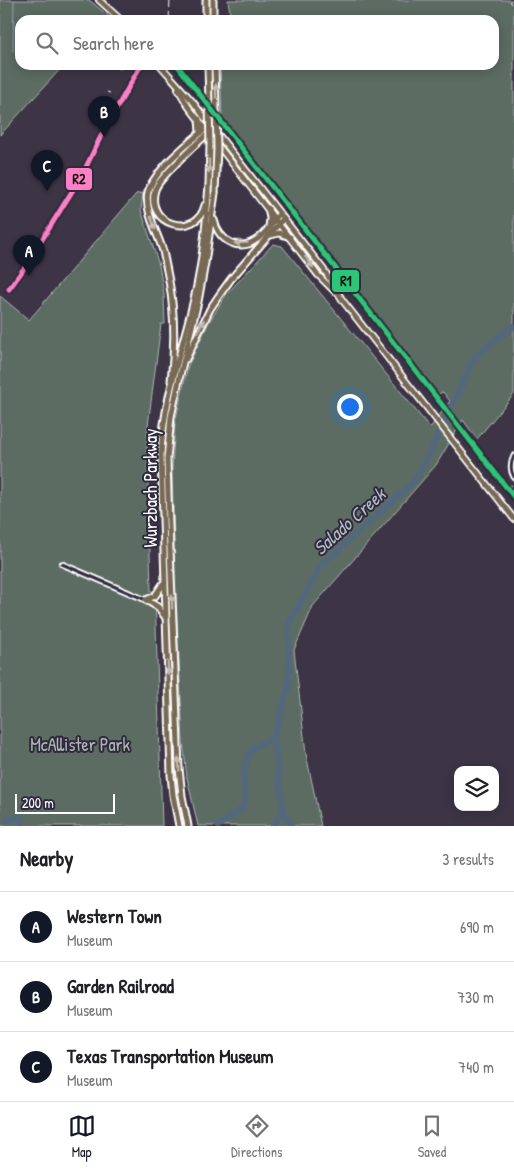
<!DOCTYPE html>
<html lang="en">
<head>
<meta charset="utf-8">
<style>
	:root { --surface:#fff; --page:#f6f6f6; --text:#202124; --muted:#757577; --line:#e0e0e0; --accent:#111827 }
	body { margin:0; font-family:"Patrick Hand",sans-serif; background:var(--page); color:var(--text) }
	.controls { position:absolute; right:15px; bottom:15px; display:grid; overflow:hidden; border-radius:10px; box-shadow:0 2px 12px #0003 }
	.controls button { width:45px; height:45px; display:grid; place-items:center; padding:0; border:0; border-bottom:1px solid var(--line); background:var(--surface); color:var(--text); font:25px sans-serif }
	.scale { position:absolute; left:15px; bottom:12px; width:100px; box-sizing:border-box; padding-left:5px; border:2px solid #fff; border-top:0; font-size:14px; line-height:18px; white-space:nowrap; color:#fff; -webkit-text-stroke:4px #2f2a3d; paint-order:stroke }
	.you { position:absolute; left:349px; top:406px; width:18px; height:18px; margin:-12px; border:4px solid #fff; border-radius:50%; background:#1a73e8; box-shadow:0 0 0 8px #1a73e833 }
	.badge { display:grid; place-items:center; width:32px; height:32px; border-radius:50%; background:var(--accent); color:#fff; font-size:16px; font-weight:700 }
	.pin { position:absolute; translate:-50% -41px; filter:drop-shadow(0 1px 2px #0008) }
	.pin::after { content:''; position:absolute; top:26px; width:18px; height:15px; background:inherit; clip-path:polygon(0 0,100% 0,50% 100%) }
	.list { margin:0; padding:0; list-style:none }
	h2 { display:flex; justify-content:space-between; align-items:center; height:65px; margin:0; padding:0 20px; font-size:21px }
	h2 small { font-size:16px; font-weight:400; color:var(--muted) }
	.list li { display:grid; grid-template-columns:32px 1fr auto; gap:15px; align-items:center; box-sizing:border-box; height:70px; padding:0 20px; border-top:1px solid var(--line) }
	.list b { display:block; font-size:19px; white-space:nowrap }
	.list p { margin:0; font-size:16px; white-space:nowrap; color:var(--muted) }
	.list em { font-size:16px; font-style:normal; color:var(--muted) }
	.icon { flex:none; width:28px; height:28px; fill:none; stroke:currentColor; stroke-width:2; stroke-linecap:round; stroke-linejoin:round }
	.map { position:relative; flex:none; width:514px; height:826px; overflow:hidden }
	.search { position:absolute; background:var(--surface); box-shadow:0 2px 12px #0003; left:15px; right:15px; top:15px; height:55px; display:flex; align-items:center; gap:12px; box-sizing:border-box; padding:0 18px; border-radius:15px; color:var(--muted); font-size:19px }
	.sheet { height:275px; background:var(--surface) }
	nav { display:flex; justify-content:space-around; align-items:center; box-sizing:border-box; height:70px; border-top:1px solid var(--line); background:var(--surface); font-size:14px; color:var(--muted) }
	nav a { display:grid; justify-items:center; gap:2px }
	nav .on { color:var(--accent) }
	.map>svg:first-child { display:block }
	.green { fill:#5c6c64; stroke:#aeb6b2 }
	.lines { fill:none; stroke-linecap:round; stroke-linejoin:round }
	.stream { stroke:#97a4b1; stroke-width:1 }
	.river { stroke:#52677d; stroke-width:6 }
	.minor-casing { stroke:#fff; stroke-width:7 }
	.major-casing { stroke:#fff; stroke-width:8 }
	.highway-casing { stroke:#fff; stroke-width:9 }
	.minor { stroke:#2f2a3d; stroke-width:3 }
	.major { stroke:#786954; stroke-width:4.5 }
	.highway { stroke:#786954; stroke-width:5 }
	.rail { stroke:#fff; stroke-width:1; stroke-dasharray:8 4; stroke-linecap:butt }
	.highway-bridge-casing { stroke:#fff; stroke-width:9; stroke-linecap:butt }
	.highway-bridge { stroke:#786954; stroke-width:5 }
	.rail-1-casing { stroke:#2f2a3d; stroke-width:9 }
	.rail-2-casing { stroke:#2f2a3d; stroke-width:9 }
	.rail-1 { stroke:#2dc577; stroke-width:5 }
	.rail-2 { stroke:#ff80c5; stroke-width:5 }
	.oneway { fill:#c2bcb2 }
	.labels { text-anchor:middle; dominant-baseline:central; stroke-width:4; stroke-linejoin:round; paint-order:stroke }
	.street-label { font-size:18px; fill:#fff; stroke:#2f2a3d }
	.park-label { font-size:18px; fill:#aeb6b2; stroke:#2f2a3d }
	.water-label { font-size:19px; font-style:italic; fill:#b1bbc4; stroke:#2f2a3d }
	.line-badge { stroke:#2f2a3d; stroke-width:2 }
	.pale-badge-label { font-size:14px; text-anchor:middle; font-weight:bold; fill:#111 }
</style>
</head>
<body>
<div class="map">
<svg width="514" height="826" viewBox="0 0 514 826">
	<rect width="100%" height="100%" fill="#3d3546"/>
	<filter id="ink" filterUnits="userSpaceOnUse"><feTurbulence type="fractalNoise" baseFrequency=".02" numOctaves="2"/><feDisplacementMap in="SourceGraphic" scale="10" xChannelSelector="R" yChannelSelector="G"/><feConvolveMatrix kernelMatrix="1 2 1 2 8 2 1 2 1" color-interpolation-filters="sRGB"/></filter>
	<g filter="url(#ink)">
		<!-- green -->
		<g class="green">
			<path d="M 0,0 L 89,0 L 110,17 L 106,20 L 20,20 L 20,65 L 64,65 L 0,135 Z"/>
			<path d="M 228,0 L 512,0 L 510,2 L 514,6 L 514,394 L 477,439 L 463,420 L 436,465 L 313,606 L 294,650 L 306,754 L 321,826 L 198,826 L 187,778 L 183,741 L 175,580 L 172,468 L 175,422 L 188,366 L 209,322 L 226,295 L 273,244 L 282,246 L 430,428 L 450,401 L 443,392 L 438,394 L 222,117 L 220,65 L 494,65 L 494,20 L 231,20 Z"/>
			<path d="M 143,193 L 141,210 L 159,265 L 164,294 L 165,324 L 161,324 L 148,425 L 147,443 L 151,591 L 155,592 L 162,826 L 0,826 L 0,296 L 29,320 L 136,194 Z"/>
		</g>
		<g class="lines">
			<!-- stream -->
			<path class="stream" d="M 13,51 L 14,0"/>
			<!-- river -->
			<g class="river">
				<path d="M 7,820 L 20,817 L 23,826"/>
				<path d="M 218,826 L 244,807 L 245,794 L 243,775 L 249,754 L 253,748 L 274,737"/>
				<path d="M 273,826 L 283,811"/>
				<path d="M 291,826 L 283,811 L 274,737 L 289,685 L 289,624 L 320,566 L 413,483 L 430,452 L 475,356 L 514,326"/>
			</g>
			<!-- minor casing -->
			<g class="minor-casing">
				<g id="minor">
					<path d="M 514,456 C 510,464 510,470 514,477"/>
					<path d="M 62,564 L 146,600"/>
				</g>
			</g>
			<!-- major casing -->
			<g class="major-casing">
				<g id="major">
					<path d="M 99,0 L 121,20"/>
					<path d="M 160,65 L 193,102 L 210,125"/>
					<path d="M 178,89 L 188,106 L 318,275 L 335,292"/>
					<path d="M 217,133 L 324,270 L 343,301 L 514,519"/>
				</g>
			</g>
			<!-- highway casing -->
			<g class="highway-casing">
				<g id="highway">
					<path d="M 206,0 L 206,20"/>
					<path d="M 213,0 L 213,20"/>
					<path d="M 199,119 L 200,133"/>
					<path d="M 205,205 C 197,240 144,225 155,190 C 157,183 164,177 168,172 C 183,156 197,142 214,129"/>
					<path d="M 268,208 L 270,218 L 269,227"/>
					<path d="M 214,220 C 219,242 240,253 259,238 C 267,232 273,222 279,214"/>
					<path d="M 271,235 L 279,233 L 290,237"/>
					<path d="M 186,359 L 210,309 L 218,297 L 231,279 L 283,219"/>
					<path d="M 171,381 C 175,347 175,314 169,281 C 167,271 165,261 163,251 C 158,234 144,210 148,192 C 155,169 192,140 210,125"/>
					<path d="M 146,600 L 158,607 L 166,618"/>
					<path d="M 146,600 L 155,596 L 163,584"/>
					<path d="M 179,826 L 173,795 L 171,775 L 161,455 C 163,402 182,350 194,299 C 203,262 206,223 209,185"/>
					<path d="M 188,826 L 182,796 L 179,768 L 169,525 L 167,459 L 171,417 L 181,371 L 198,302 L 205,263 L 215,193"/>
				</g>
			</g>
			<!-- minor -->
			<use href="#minor" class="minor"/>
			<!-- major -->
			<use href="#major" class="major"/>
			<!-- highway -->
			<use href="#highway" class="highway"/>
			<!-- rail -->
			<g class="rail">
				<path d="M 169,20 L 170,0"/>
				<path d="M 181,65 L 195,88"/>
				<path d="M 119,69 L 122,68"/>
				<path d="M 107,92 L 110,93"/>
				<path d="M 9,289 L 25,267 L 76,185 L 85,169 L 101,136 L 141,65"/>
				<path d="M 489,465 L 503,481 L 514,487"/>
			</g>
			<!-- highway-bridge casing -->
			<g class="highway-bridge-casing">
				<g id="highway-bridge">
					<path d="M 208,65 L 210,145 L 209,185"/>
					<path d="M 215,193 L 217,149 L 215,65"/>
				</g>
			</g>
			<!-- highway-bridge -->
			<use href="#highway-bridge" class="highway-bridge"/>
			<!-- rail-1 casing -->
			<g class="rail-1-casing">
				<path id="rail-1" d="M 177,65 L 514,497"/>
			</g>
			<!-- rail-2 casing -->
			<g class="rail-2-casing">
				<path id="rail-2" d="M 9,289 L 25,267 L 76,185 L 85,169 L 101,136 L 141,65"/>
			</g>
			<!-- rail-1 -->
			<use href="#rail-1" class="rail-1"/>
			<!-- rail-2 -->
			<use href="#rail-2" class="rail-2"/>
		</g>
		<!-- one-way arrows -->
		<defs><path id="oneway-solid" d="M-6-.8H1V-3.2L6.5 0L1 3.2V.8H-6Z" transform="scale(1.25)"/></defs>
		<g class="oneway">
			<use href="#oneway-solid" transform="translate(216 91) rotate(-91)"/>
			<use href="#oneway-solid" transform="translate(209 166) rotate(91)"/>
			<use href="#oneway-solid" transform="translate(153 223) rotate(70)"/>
			<use href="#oneway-solid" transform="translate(241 243) rotate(178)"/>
			<use href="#oneway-solid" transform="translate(309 262) rotate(53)"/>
			<use href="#oneway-solid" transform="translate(201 326) rotate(-63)"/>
			<use href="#oneway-solid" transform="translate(172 602) rotate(-92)"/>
			<use href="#oneway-solid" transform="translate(168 668) rotate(88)"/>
			<use href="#oneway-solid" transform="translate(179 764) rotate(-93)"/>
		</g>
	</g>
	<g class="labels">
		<!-- street labels -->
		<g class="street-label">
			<text transform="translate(150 488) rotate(-90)">Wurzbach Parkway</text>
		</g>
		<!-- park labels -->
		<g class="park-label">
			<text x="80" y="744">McAllister Park</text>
		</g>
		<!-- water labels -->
		<g class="water-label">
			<text transform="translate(349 521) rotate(-42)">Salado Creek</text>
		</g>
	</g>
	<g class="line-badge">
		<rect x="65" y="167" width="28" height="24" rx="5" fill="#ff80c5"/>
		<rect x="331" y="269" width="29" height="24" rx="5" fill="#2dc577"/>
	</g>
	<g class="pale-badge-label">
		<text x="79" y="184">R2</text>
		<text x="346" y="286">R1</text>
	</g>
</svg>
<div class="controls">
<button><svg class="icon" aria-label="layers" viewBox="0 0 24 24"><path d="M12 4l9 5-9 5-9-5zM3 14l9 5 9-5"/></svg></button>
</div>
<div class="scale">200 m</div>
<div class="you"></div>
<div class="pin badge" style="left:29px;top:276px">A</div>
<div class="pin badge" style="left:104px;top:137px">B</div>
<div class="pin badge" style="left:47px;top:191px">C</div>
<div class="search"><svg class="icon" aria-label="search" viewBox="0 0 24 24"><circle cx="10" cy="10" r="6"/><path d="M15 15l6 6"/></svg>Search here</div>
</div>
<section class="sheet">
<h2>Nearby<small>3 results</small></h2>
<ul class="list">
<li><span class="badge">A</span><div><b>Western Town</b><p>Museum</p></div><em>690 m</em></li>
<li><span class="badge">B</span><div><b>Garden Railroad</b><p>Museum</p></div><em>730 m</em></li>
<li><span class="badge">C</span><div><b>Texas Transportation Museum</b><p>Museum</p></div><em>740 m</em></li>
</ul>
</section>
<nav>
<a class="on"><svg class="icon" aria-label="map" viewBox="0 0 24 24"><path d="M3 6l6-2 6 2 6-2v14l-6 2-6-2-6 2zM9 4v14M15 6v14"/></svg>Map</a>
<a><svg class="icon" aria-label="directions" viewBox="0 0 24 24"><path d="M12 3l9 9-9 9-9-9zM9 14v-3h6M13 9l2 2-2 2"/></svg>Directions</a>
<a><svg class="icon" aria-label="saved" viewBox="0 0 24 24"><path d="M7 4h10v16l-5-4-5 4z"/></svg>Saved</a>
</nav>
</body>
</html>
